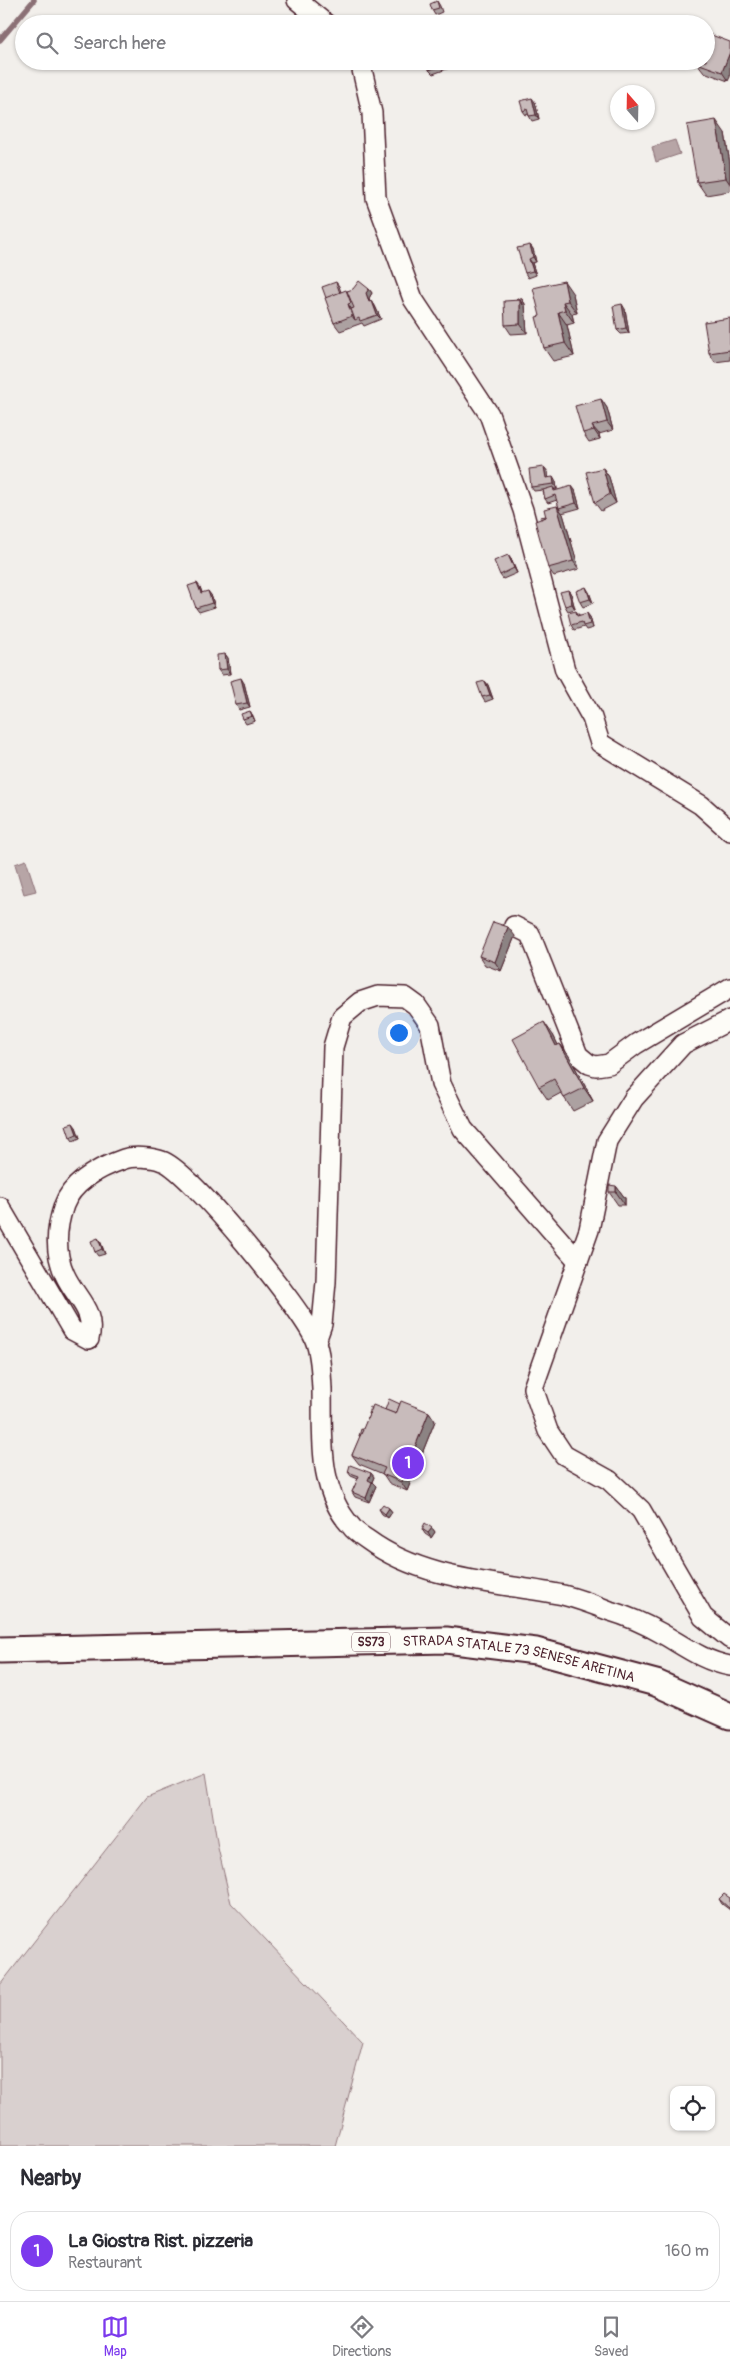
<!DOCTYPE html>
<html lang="en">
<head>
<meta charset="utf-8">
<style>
	:root { --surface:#fff; --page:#f2f2f3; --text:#2b2b33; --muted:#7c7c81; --line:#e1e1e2; --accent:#7c3aed }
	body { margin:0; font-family:Pangolin,sans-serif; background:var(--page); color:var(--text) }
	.controls { position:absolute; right:15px; bottom:15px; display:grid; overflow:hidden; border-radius:10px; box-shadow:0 1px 4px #0004 }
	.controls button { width:45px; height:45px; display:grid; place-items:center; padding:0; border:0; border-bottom:1px solid var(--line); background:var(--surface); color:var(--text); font:25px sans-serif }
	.compass { position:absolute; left:610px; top:85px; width:45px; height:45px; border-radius:50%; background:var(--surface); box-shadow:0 1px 4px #0004; rotate:340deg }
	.you { position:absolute; left:398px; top:1032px; width:18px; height:18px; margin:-12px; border:4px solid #fff; border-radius:50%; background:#1a73e8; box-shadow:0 0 0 8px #1a73e833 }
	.badge { display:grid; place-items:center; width:32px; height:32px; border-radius:50%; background:var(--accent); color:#fff; font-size:16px; font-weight:700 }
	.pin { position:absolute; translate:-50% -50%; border:2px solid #fff; box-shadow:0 1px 5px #0006 }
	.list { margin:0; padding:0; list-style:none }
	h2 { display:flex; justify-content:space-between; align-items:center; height:65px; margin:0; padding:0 20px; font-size:21px }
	h2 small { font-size:16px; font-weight:400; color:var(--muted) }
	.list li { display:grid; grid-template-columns:32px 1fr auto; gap:15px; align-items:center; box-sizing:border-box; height:80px; margin:0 10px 10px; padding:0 10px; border:1px solid var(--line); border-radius:20px }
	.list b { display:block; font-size:19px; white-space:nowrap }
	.list p { margin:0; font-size:16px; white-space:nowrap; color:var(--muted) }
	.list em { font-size:16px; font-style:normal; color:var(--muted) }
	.icon { flex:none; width:28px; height:28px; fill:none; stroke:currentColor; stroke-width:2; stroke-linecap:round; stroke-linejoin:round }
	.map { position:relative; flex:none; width:730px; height:2146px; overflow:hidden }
	.search { position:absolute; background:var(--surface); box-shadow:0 1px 4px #0004; left:15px; right:15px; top:15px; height:55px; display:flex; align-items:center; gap:12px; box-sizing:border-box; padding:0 18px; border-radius:28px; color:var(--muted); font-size:19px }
	.sheet { height:155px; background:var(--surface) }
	nav { display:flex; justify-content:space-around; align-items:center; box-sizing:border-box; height:70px; border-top:1px solid var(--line); background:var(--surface); font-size:14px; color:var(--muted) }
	nav a { display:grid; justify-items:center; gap:2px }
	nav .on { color:var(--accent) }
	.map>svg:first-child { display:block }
	.green { fill:#d9d0cf; stroke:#92787d }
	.water { fill:#b7a5a6; stroke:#8b6f75 }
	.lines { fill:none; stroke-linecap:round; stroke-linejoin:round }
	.stream { stroke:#8b6f75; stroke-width:5.5 }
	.minor-casing { stroke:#4a1f2b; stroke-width:22 }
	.major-casing { stroke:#4a1f2b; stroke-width:29 }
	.minor { stroke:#fdfcf7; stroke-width:19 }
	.major { stroke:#fdfcf7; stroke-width:25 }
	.wall { fill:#aca1a1; stroke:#4a1f2b }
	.shaded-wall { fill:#8c8383; stroke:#4a1f2b }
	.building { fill:#c8bbbb; stroke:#4a1f2b }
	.labels { text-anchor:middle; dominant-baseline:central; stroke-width:4; stroke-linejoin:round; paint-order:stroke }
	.shield { fill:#fdfcf7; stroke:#806168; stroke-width:1 }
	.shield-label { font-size:12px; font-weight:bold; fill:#4a1f2b }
	.street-label { font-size:14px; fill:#4a1f2b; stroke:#fdfcf7 }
</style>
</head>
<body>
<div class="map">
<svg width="730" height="2146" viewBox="0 0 730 2146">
	<rect width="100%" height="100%" fill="#f2efeb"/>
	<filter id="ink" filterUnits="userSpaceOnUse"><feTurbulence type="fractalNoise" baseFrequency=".02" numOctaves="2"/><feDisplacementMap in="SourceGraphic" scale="10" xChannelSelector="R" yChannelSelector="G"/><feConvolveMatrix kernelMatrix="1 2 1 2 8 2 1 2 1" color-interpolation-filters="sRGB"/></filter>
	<g filter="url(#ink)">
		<!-- green -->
		<path class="green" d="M 206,1773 L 218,1848 L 231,1903 L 363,2042 L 335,2146 L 0,2146 L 0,1985 L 147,1797 Z"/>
		<!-- water -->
		<g class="water">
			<path d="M 675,140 L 680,154 L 656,162 L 652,147 Z"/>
			<path d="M 26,860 L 36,891 L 24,894 L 15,864 Z"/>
		</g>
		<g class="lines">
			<!-- stream -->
			<path class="stream" d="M 0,40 L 34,0"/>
			<!-- minor casing -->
			<g class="minor-casing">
				<g id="minor">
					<path d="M 297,0 L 326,24"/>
					<path d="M 360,61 L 372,113 L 376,198 L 413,299 L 489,414 L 523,510 L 565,670 L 592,718 L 600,743 L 701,805 L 730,831"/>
					<path d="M 514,926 L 530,934 L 578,1055 L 589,1064 L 596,1066 L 609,1064 L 636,1044 L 730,988"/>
					<path d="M 730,1020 L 683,1044 L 634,1098 L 607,1141 L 589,1230 L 533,1388 L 548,1431 L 564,1455 L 609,1480 L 641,1510 L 703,1617 L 730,1639"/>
					<path d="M 0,1207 L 72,1330 L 89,1339 C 96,1310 76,1299 65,1275 C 54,1252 56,1228 64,1205 C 73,1181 101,1167 124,1159 C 133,1156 152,1157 162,1161 C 189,1169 304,1311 315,1340 C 321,1355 321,1374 322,1389 C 323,1437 317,1488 351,1526 C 355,1532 362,1536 368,1540 C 424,1581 497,1582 563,1595 C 579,1599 595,1605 610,1611 C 627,1616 645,1624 661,1633 C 684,1646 703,1661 730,1666"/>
					<path d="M 316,1341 L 322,1324 L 326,1282 L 333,1047 L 342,1017 L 360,1002 L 378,996 L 405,997 L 416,1005 L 430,1025 L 441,1084 L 463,1129 L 578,1261"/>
				</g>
			</g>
			<!-- major casing -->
			<g class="major-casing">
				<g id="major">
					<path id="s1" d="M 0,1650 L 446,1640 L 536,1651 L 656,1683 L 730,1716"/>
				</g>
			</g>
			<!-- minor -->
			<use href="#minor" class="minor"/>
			<!-- major -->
			<use href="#major" class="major"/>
		</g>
		<!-- wall -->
		<g class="wall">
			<path d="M 437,1 L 440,6 L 442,12 L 435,15 L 432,10 Z"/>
			<path d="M 706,33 L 728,81 L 704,72 L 697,63 L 706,61 Z"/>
			<path d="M 450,61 L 452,67 L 433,74 L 429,70 Z"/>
			<path d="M 535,102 L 539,119 L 532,121 L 528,114 L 526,115 L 523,111 Z"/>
			<path d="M 725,133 L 730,164 L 730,191 L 706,195 L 697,182 Z"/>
			<path d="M 530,245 L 533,249 L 536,262 L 532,263 L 536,275 L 528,278 L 525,273 Z"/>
			<path d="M 336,282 L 339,286 L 341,292 L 369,289 L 372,293 L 369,298 L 370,302 L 372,301 L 375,306 L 381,319 L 364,326 L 362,323 L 340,331 L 334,323 L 326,298 Z"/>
			<path d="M 573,294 L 577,313 L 572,314 L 574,323 L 567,325 L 574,356 L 553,361 L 544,348 L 540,316 Z"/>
			<path d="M 522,299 L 525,304 L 527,333 L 511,334 L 505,325 L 517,300 Z"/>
			<path d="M 625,309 L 629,333 L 621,334 L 617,330 Z"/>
			<path d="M 730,318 L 730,360 L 715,362 L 709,353 Z"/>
			<path d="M 601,399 L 607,408 L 613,430 L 599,434 L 600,439 L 589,442 L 583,433 Z"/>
			<path d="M 544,467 L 548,472 L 548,478 L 556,482 L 557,489 L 554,489 L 555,490 L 575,490 L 580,508 L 562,513 L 559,508 L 557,500 L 548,503 L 545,499 L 543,490 L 534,491 L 531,487 Z"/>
			<path d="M 603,468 L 609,477 L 616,503 L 601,511 L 595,503 Z"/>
			<path d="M 563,514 L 579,569 L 554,576 L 548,568 Z"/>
			<path d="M 511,559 L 517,573 L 503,579 L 500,575 Z"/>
			<path d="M 200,587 L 202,593 L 211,595 L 215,607 L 199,612 L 196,608 Z"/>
			<path d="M 568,590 L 571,594 L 575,609 L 568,611 L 565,606 Z"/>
			<path d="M 589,592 L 593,603 L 583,607 L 580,602 Z"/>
			<path d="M 576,611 L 579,615 L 590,617 L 593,628 L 586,630 L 584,627 L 574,630 L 571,625 Z"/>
			<path d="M 225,654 L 228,658 L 230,674 L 222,675 L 218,670 Z"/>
			<path d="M 485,681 L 488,685 L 493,699 L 485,702 L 482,697 Z"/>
			<path d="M 244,683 L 250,707 L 239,710 L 236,705 Z"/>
			<path d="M 250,711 L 253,716 L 255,721 L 246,724 L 243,719 Z"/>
			<path d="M 515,936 L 501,971 L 485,965 L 479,956 Z"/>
			<path d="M 553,1035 L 558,1045 L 560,1044 L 569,1056 L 593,1101 L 573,1111 L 561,1093 L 548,1100 L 539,1087 Z"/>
			<path d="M 76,1127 L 80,1138 L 73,1141 L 70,1137 Z"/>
			<path d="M 616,1186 L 625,1198 L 625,1205 L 618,1205 L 609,1192 Z"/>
			<path d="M 98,1238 L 101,1243 L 105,1254 L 98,1256 L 95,1252 Z"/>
			<path d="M 400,1404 L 429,1412 L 435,1421 L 407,1491 L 389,1483 L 383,1474 L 359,1464 L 352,1455 L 360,1437 L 359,1436 L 363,1430 L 369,1415 L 368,1414 L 385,1410 Z"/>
			<path d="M 348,1472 L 371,1473 L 374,1477 L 372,1482 L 376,1486 L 369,1502 L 355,1497 L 352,1492 L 358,1479 L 351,1476 Z"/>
			<path d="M 389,1508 L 392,1512 L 388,1518 L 382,1514 L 379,1509 Z"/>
			<path d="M 432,1528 L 435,1532 L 431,1538 L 425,1534 L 422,1529 Z"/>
			<path d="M 730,1898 L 730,1910 L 722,1904 L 719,1899 Z"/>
		</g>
		<!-- shaded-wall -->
		<g class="shaded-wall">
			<path d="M 730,52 L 730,77 L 728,81 L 722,72 Z"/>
			<path d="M 532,98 L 535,102 L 539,119 L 536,115 Z"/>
			<path d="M 716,120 L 725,133 L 730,164 L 730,184 L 726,178 Z"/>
			<path d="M 530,245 L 533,249 L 536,262 L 533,257 Z"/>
			<path d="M 529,259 L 532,263 L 536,275 L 533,271 Z"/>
			<path d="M 564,281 L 573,294 L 577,313 L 568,301 Z"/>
			<path d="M 369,289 L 372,293 L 369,298 L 372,307 L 369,302 L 366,293 Z"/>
			<path d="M 522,299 L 525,304 L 527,333 L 520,324 L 520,300 Z"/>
			<path d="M 372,301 L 375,306 L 381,319 L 377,315 Z"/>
			<path d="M 563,302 L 572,314 L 574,323 L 565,310 Z"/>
			<path d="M 348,304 L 354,313 L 355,320 L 352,316 Z"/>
			<path d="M 622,304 L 625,309 L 629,333 L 626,328 Z"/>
			<path d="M 558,312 L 567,325 L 574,356 L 565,343 Z"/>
			<path d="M 601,399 L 607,408 L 613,430 L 607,422 Z"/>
			<path d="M 592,426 L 599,434 L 600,439 L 594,430 Z"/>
			<path d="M 544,467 L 548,472 L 549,483 L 546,478 Z"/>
			<path d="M 603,468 L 609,477 L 616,503 L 610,494 Z"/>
			<path d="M 553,477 L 556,482 L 557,489 L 554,484 Z"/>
			<path d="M 572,486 L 575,490 L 580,508 L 576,503 Z"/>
			<path d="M 557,506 L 563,514 L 579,569 L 573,561 Z"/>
			<path d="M 508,555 L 511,559 L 517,573 L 514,568 Z"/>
			<path d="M 197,583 L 200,587 L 204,598 L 201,593 Z"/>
			<path d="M 586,587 L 589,592 L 593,603 L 590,599 Z"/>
			<path d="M 568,590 L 571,594 L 575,609 L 572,604 Z"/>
			<path d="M 208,591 L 211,595 L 215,607 L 212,603 Z"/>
			<path d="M 587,613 L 590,617 L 593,628 L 590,624 Z"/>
			<path d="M 225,654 L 228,658 L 230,674 L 227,669 Z"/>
			<path d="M 241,678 L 244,683 L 250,707 L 247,703 Z"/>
			<path d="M 485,681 L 488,685 L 493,699 L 490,695 Z"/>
			<path d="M 250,711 L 253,716 L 255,721 L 252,716 Z"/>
			<path d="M 508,927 L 515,936 L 501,971 L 495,962 Z"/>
			<path d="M 544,1022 L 553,1035 L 565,1059 L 556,1046 Z"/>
			<path d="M 560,1044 L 569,1056 L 593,1101 L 584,1088 Z"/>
			<path d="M 73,1123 L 76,1127 L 80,1138 L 77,1134 Z"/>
			<path d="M 616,1186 L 625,1198 L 625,1205 L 616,1192 Z"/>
			<path d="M 98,1238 L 101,1243 L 105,1254 L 102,1249 Z"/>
			<path d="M 429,1412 L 435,1421 L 407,1491 L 401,1482 Z"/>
			<path d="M 371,1473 L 374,1477 L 371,1484 L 368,1480 Z"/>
			<path d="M 372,1482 L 376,1486 L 369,1502 L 366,1498 Z"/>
			<path d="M 389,1508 L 392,1512 L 388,1518 L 385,1514 Z"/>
			<path d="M 432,1528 L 435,1532 L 431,1538 L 428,1533 Z"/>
		</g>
		<!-- building -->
		<g class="building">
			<path d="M 437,1 L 439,8 L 432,10 L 430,4 Z"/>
			<path d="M 706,33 L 730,42 L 730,52 L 722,72 L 697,63 L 698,61 L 706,61 Z"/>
			<path d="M 426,61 L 448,61 L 449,63 L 429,70 Z"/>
			<path d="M 532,98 L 536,115 L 529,116 L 527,109 L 523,111 L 520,101 Z"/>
			<path d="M 716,120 L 726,178 L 697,182 L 687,125 Z"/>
			<path d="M 530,245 L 533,257 L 529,259 L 533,271 L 525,273 L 517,248 Z"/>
			<path d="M 359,281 L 369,289 L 366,293 L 369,302 L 372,301 L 377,315 L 360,321 L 359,318 L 355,320 L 351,309 L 354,308 L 347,291 L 353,289 Z"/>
			<path d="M 564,281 L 568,301 L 563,302 L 565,310 L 558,312 L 565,343 L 544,348 L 536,317 L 540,316 L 533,288 Z"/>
			<path d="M 336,282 L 340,293 L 326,298 L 322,287 Z"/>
			<path d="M 346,290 L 351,303 L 348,304 L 352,316 L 334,323 L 325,298 Z"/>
			<path d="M 517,299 L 522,299 L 523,305 L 520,300 L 517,300 Z"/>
			<path d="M 520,300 L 520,324 L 505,325 L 504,301 Z"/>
			<path d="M 622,304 L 626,328 L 617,330 L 613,306 Z"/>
			<path d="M 730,318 L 730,350 L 709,353 L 704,322 Z"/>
			<path d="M 601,399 L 607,422 L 592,426 L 594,430 L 583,433 L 575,406 Z"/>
			<path d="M 544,467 L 546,478 L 553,477 L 554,484 L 531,487 L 529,469 Z"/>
			<path d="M 603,468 L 610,494 L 595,503 L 586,472 Z"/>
			<path d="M 572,486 L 576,503 L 559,508 L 555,495 L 545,499 L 543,490 L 553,487 L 554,491 Z"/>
			<path d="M 557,506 L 573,561 L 548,568 L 535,521 L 546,517 L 544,509 Z"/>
			<path d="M 546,516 L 546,517 L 541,519 L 540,517 Z"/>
			<path d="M 508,555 L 514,568 L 500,575 L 494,561 Z"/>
			<path d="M 197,583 L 201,593 L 208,591 L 212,603 L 196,608 L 188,586 Z"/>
			<path d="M 586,587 L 590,599 L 580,602 L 576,591 Z"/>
			<path d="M 568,590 L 572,604 L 565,606 L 560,592 Z"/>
			<path d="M 576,611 L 577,616 L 587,613 L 590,624 L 583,626 L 582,622 L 571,625 L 568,613 Z"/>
			<path d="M 225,654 L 227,669 L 218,670 L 217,655 Z"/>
			<path d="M 241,678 L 247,703 L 236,705 L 230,681 Z"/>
			<path d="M 485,681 L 490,695 L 482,697 L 477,683 Z"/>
			<path d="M 250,711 L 252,716 L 243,719 L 241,714 Z"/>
			<path d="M 493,922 L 508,927 L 495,962 L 479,956 Z"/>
			<path d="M 544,1022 L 556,1046 L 560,1044 L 584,1088 L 564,1098 L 554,1079 L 539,1087 L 513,1039 Z"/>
			<path d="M 73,1123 L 77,1134 L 70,1137 L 66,1125 Z"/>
			<path d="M 609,1185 L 616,1186 L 616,1192 L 609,1192 Z"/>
			<path d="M 98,1238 L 102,1249 L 95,1252 L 91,1241 Z"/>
			<path d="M 389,1399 L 400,1404 L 396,1414 L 385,1410 Z"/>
			<path d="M 401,1401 L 429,1412 L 401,1482 L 382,1474 L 385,1468 L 352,1455 L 373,1405 L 396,1414 Z"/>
			<path d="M 370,1407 L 372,1408 L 369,1414 L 368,1414 Z"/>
			<path d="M 361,1429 L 363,1430 L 360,1436 L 359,1436 Z"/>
			<path d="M 350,1465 L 371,1473 L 368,1480 L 372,1482 L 366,1498 L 352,1492 L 359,1476 L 348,1472 Z"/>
			<path d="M 383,1504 L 389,1508 L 385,1514 L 379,1509 Z"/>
			<path d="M 425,1523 L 432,1528 L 428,1533 L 422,1529 Z"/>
			<path d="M 724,1894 L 730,1898 L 730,1909 L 719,1899 Z"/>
		</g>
	</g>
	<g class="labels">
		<!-- shield labels -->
		<rect class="shield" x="352" y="1632.5" width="38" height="19" rx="4"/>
		<g class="shield-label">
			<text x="371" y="1642">SS73</text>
		</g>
		<!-- street labels -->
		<g class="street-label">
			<text stroke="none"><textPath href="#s1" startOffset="521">STRADA STATALE 73 SENESE ARETINA</textPath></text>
		</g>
	</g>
</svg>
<div class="controls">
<button><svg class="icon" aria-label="locate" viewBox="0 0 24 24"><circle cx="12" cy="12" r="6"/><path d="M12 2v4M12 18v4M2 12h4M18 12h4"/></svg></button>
</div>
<svg class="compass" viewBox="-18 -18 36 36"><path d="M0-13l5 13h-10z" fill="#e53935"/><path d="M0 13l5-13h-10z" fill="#7c7c81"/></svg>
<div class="you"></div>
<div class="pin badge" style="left:408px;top:1463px">1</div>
<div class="search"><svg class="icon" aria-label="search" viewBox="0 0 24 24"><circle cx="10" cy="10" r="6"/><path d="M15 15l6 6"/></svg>Search here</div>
</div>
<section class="sheet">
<h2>Nearby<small></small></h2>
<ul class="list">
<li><span class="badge">1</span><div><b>La Giostra Rist. pizzeria</b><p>Restaurant</p></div><em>160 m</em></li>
</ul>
</section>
<nav>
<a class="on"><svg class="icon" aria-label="map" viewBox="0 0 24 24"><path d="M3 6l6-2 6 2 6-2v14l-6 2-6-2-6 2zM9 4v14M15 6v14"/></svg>Map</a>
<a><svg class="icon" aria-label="directions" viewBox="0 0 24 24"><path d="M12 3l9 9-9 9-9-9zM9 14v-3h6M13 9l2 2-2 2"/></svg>Directions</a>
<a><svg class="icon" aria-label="saved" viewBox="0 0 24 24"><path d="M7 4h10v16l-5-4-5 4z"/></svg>Saved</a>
</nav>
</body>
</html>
